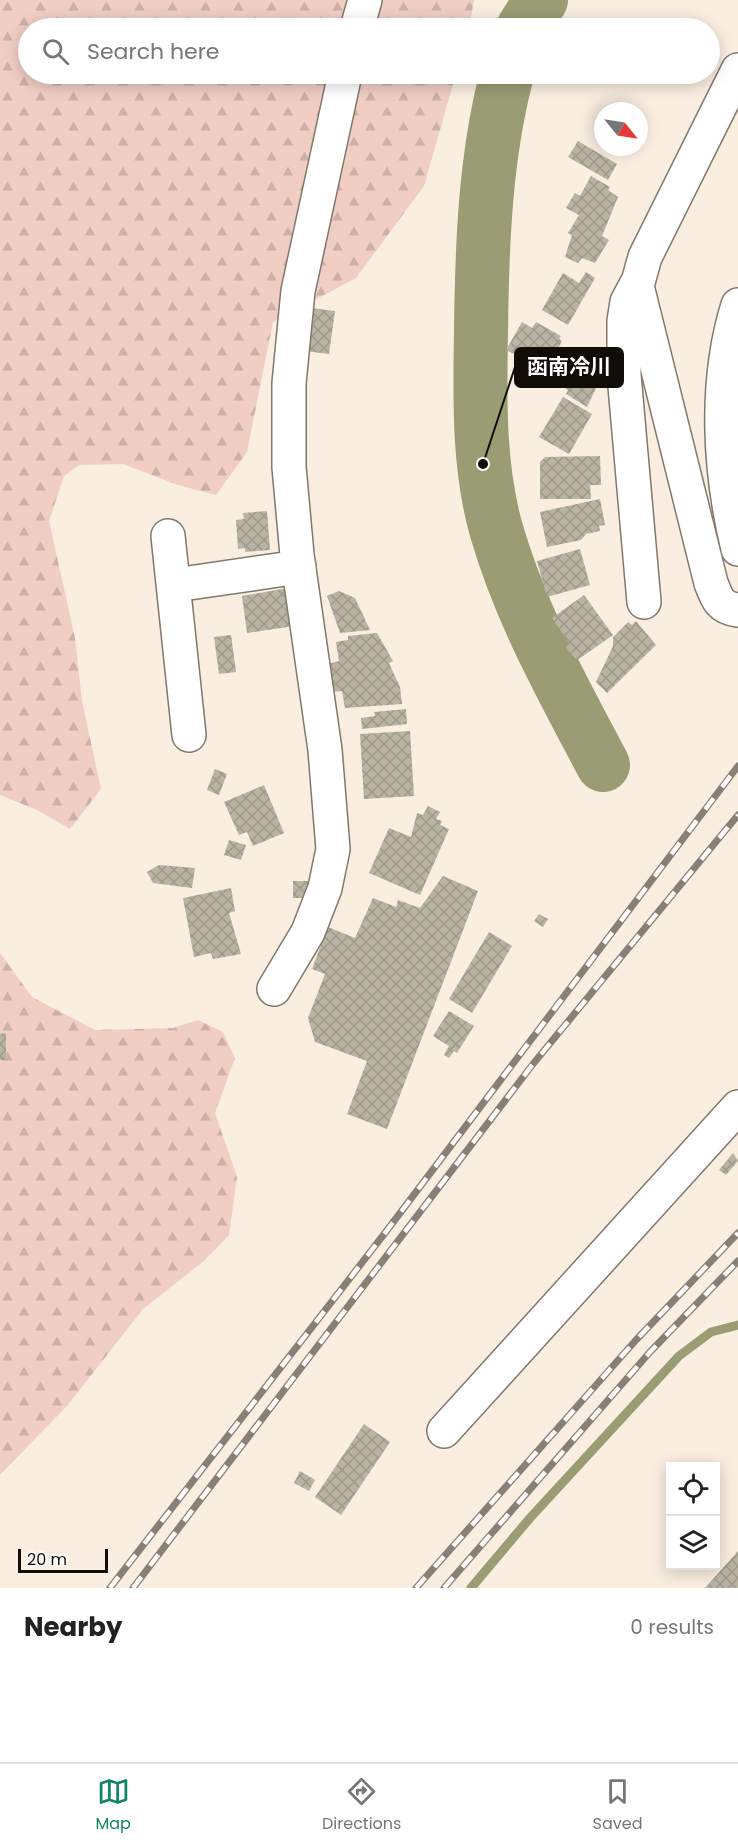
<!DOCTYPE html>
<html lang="en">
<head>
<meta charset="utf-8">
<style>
	:root { --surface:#fff; --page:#f6f6f6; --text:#222; --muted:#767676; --line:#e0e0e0; --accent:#128564 }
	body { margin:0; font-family:Poppins,"Noto Sans JP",sans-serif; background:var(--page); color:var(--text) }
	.controls { position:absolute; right:18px; bottom:18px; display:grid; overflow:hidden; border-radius:0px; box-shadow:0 3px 15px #0003 }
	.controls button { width:54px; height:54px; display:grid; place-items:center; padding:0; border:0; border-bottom:2px solid var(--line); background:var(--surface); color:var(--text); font:30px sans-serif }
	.compass { position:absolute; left:594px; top:102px; width:54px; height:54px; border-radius:50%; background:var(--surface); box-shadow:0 3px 15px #0003; rotate:120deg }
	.scale { position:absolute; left:18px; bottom:15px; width:90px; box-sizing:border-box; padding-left:6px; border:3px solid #100c08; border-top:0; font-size:16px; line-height:21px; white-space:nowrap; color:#100c08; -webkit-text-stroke:4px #fffcf9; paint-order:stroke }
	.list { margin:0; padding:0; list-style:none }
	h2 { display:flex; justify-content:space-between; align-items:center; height:78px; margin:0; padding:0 24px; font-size:26px }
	h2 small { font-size:20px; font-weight:400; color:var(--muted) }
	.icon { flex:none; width:33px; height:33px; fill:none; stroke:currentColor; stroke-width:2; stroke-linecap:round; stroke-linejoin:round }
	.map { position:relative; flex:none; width:738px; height:1588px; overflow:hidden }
	.search { position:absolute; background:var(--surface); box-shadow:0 3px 15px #0003; left:18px; right:18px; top:18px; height:66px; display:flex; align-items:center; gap:15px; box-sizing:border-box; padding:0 21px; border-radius:33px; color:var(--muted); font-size:22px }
	.sheet { height:174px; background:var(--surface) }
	nav { display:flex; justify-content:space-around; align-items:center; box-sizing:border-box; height:84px; border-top:2px solid var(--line); background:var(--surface); font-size:16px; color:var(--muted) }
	nav a { display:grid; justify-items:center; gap:3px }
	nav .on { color:var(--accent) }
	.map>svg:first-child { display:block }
	.forest { fill:url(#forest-firs) }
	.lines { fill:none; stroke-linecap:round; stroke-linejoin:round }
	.stream { stroke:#9a9d73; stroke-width:9 }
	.river { stroke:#9a9d73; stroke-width:54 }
	.building { fill:url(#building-cross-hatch) }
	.minor-casing { stroke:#82786c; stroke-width:36 }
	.minor { stroke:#fff; stroke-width:33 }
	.rail-casing { stroke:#888077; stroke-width:7 }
	.rail { stroke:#fffcf9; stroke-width:4.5; stroke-dasharray:14; stroke-linecap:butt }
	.leader { fill:none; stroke:#100c08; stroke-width:2 }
	.callout-dot { fill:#100c08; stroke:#fffcf9; stroke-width:2 }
	.callout { fill:#100c08; stroke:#100c08; stroke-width:2 }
	.callout-label { font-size:21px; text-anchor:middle; font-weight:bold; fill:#fff }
</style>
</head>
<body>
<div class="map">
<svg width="738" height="1588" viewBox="0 0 738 1588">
	<defs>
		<pattern id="forest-firs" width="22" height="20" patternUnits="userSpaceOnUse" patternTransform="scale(1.5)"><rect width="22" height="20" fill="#f0cec4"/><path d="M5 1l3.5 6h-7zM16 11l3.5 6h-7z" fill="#cdb0a7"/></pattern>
		<pattern id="building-cross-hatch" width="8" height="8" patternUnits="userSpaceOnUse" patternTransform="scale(1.5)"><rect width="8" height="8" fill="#b8b3a3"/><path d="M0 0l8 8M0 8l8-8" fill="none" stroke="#9d998b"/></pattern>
	</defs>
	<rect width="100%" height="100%" fill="#f9eee0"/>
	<!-- forest -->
	<g class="forest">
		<path d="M 0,0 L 474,0 L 469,28 L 28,28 L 28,74 L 456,74 L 424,186 L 356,278 L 273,322 L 247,452 L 216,495 L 178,485 L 123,464 L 79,465 L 64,476 L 49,521 L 75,638 L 82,701 L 101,789 L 70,829 L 37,810 L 0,795 Z"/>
		<path d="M 0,953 L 32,997 L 95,1030 L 173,1028 L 198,1020 L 223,1032 L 235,1058 L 215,1113 L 237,1177 L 229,1235 L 204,1261 L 143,1309 L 67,1406 L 0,1475 Z"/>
	</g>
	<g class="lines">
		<!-- stream -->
		<path class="stream" d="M 471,1588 L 530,1518 L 679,1356 L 711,1332 L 738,1325"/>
		<!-- river -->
		<g class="river">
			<path d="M 523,28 L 541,0"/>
			<path d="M 507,74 C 485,157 482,245 481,331 C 480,397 478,465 496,529 C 520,613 563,689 603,765"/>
		</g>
	</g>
	<!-- building -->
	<g class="building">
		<path d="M 578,141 L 617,164 L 608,180 L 568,157 Z"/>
		<path d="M 591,176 L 610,187 L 608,190 L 618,197 L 602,236 L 609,240 L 595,263 L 582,258 L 578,263 L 565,257 L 572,235 L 568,233 L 579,215 L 566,208 L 575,193 L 580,196 Z"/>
		<path d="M 586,272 L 595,278 L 568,325 L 542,310 L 563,273 L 579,283 Z"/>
		<path d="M 311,308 L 335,311 L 329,354 L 305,351 Z"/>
		<path d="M 522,322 L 532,328 L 536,322 L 561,336 L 559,339 L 562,341 L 558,349 L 562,351 L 550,371 L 506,350 Z"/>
		<path d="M 584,348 L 601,358 L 599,362 L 606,367 L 587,407 L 566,394 L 568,390 L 563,387 Z"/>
		<path d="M 563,397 L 592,414 L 569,454 L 539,437 Z"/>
		<path d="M 600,456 L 601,485 L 590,485 L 591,499 L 540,499 L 540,462 L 545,457 Z"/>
		<path d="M 600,499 L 605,525 L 599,526 L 600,531 L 586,534 L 581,540 L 547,547 L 540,512 Z"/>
		<path d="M 267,511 L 270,550 L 245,552 L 245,548 L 238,549 L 236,520 L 244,519 L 243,513 Z"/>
		<path d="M 580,549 L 590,585 L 547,597 L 537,561 Z"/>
		<path d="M 288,588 L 294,626 L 247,633 L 242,596 Z"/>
		<path d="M 339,591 L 355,598 L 370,630 L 340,633 L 327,596 Z"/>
		<path d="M 584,595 L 613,635 L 576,661 L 565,646 L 569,643 L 552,618 Z"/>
		<path d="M 636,621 L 656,645 L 607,693 L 596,682 L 613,646 L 613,637 L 628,622 L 632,625 Z"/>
		<path d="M 377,633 L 393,661 L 389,663 L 400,687 L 402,704 L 345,708 L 342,691 L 331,692 L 328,664 L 339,661 L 336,642 L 348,640 L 348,636 Z"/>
		<path d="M 231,635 L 236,672 L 219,674 L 214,637 Z"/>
		<path d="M 406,709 L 407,724 L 362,729 L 361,718 L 375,716 L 374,712 Z"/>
		<path d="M 410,731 L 414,796 L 364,799 L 360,734 Z"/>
		<path d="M 215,769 L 227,774 L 219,795 L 207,790 Z"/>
		<path d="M 264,785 L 284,833 L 253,846 L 247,832 L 239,835 L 224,802 Z"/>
		<path d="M 428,806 L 440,812 L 436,819 L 442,821 L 440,825 L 449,829 L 420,895 L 369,873 L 389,828 L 411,837 L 417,813 L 423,815 Z"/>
		<path d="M 229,840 L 246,845 L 241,860 L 224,855 Z"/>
		<path d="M 159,865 L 195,868 L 192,888 L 153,883 L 147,872 Z"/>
		<path d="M 443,876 L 478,891 L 387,1129 L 347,1114 L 367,1061 L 315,1042 L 308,1018 L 325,974 L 312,969 L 328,927 L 355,938 L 373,898 L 396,907 L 398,900 L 420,908 Z"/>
		<rect x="293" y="881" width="16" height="17"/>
		<path d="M 231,888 L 235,911 L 229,913 L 241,954 L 213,959 L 211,953 L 194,957 L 183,898 Z"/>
		<path d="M 539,914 L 548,919 L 543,927 L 534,921 Z"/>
		<path d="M 489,932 L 512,946 L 472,1013 L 449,999 Z"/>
		<path d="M 449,1011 L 474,1026 L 457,1053 L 454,1051 L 449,1058 L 444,1055 L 449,1046 L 433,1036 Z"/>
		<path d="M 6,1033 L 6,1060 L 0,1060 L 0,1034 Z"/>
		<path d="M 733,1153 L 738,1161 L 726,1175 L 719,1170 Z"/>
		<path d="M 364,1424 L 390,1442 L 341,1515 L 315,1497 Z"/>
		<path d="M 300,1471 L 315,1480 L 309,1491 L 294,1483 Z"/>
		<path d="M 738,1551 L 738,1588 L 705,1588 Z"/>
	</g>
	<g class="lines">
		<!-- minor casing -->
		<g class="minor-casing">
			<g id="minor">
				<path d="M 357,28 L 365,0"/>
				<path d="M 738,70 L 645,257 L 637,286 L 711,583 C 717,599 720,608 738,610"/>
				<path d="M 636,285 L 627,302 L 624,321 L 624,375 L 644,602"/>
				<path d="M 738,305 C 714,382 719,471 738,549"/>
				<path d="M 168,536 L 189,735"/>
				<path d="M 175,585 L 299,567"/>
				<path d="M 274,989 L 308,932 L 325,888 L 333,849 L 325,750 L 297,555 L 289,467 L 289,383 L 298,291 L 345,74"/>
				<path d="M 444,1431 L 738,1107"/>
			</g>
		</g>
		<!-- minor -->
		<use href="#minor" class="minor"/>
		<!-- rail casing -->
		<g class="rail-casing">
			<g id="rail">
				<path d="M 110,1588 L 388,1229 L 738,766"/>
				<path d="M 133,1588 L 533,1064 L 738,815"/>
				<path d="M 416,1588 L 636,1340 L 738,1233"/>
				<path d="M 444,1588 L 650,1352 L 738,1261"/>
			</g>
		</g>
		<!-- rail -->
		<use href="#rail" class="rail"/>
	</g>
	<!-- callouts -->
	<path class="leader" d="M483 464L515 367"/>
	<circle class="callout-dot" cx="483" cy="464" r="6"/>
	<rect class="callout" x="515" y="348" width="108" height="39" rx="6"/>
	<g class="callout-label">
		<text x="569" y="374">函南冷川</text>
	</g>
</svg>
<div class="controls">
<button><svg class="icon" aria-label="locate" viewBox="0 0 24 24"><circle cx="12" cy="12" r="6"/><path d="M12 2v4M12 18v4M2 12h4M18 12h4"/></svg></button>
<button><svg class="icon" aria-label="layers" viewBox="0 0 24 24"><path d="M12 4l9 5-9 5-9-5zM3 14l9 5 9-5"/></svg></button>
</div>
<svg class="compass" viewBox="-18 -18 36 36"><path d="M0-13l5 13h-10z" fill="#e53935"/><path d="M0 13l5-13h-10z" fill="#767676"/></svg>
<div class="scale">20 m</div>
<div class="search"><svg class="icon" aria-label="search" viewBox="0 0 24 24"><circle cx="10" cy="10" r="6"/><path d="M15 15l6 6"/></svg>Search here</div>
</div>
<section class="sheet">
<h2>Nearby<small>0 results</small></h2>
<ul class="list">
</ul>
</section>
<nav>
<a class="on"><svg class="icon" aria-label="map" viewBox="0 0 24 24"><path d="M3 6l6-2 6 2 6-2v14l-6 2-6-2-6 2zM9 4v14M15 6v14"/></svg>Map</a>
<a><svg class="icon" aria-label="directions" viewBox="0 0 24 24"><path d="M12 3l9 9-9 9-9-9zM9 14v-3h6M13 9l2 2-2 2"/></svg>Directions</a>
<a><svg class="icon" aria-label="saved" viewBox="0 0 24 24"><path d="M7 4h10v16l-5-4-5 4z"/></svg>Saved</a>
</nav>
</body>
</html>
